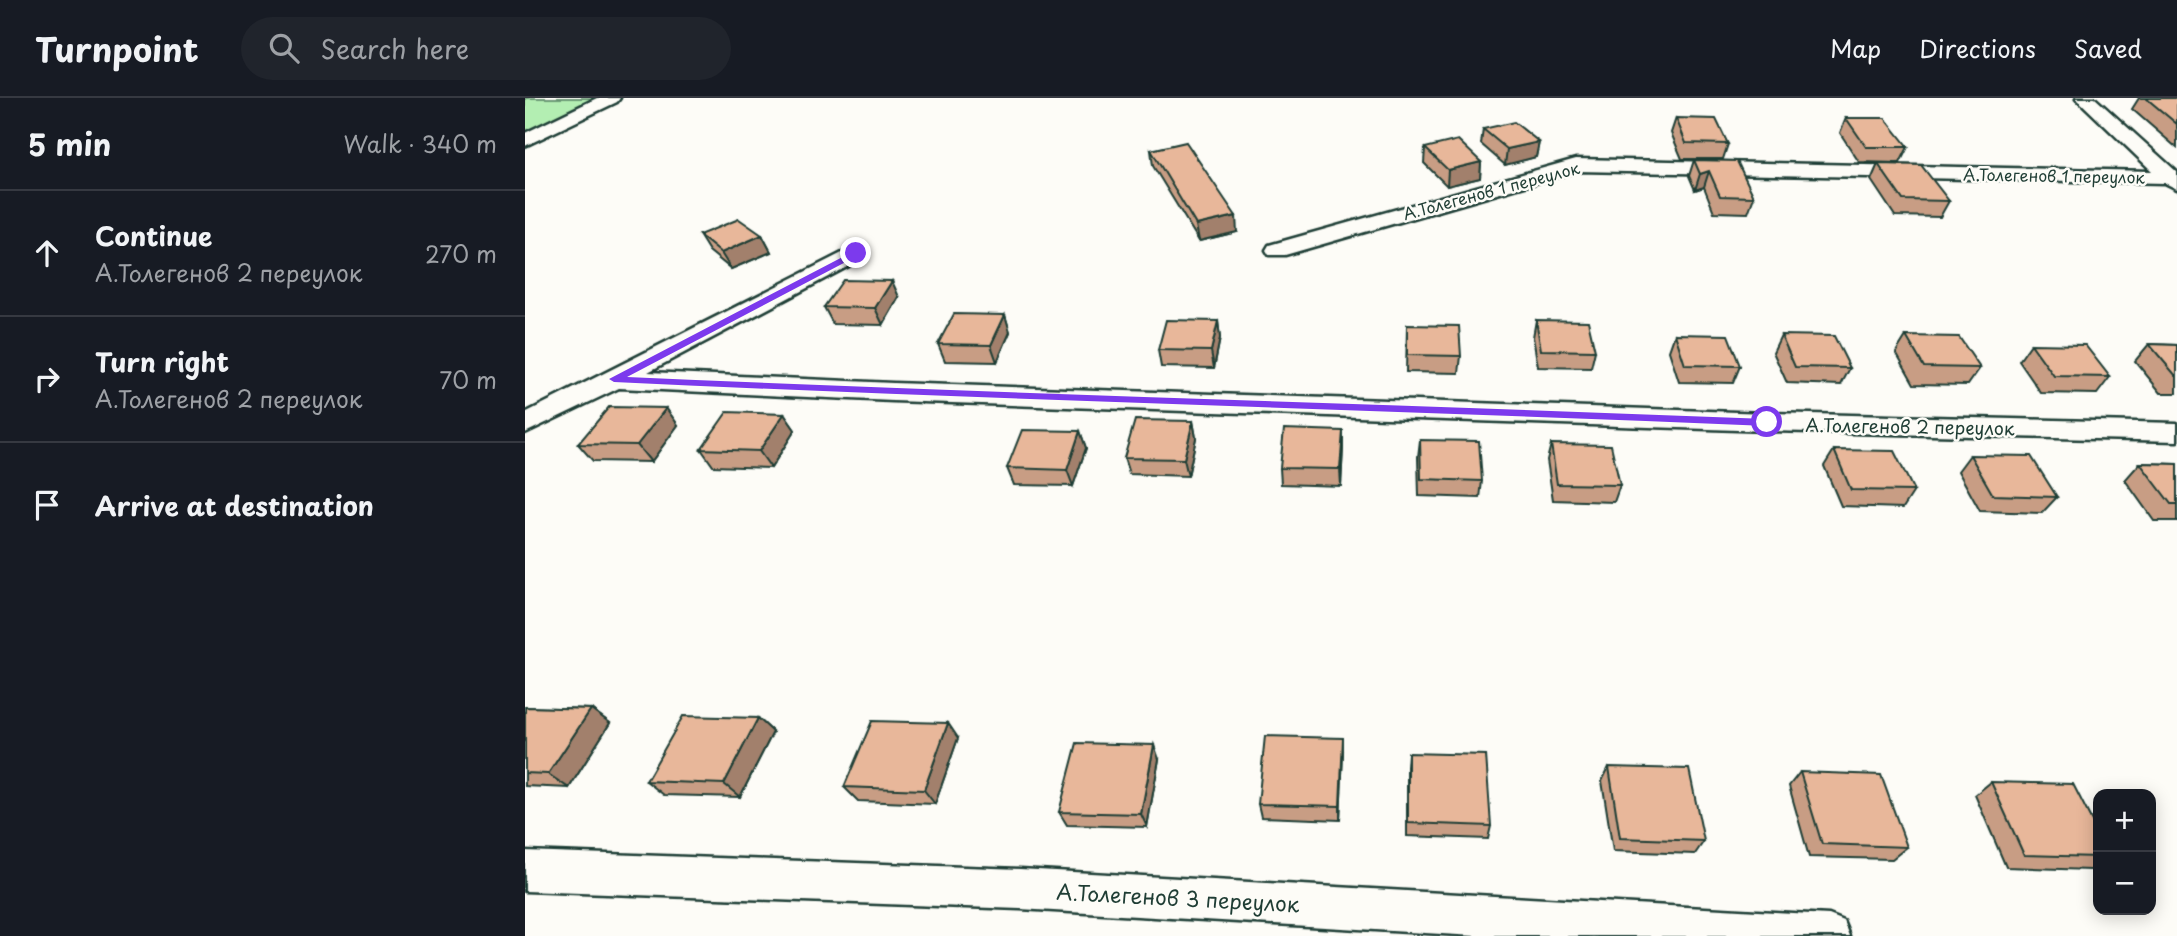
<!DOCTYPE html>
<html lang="en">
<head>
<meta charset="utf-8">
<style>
	:root { --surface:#171b24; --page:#20242c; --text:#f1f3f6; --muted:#9ea1a6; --line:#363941 }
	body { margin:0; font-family:"Playpen Sans",sans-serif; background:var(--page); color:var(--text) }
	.controls { position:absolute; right:21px; bottom:21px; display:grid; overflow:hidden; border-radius:14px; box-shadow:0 4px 18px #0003 }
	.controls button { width:63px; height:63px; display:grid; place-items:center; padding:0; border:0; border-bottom:2px solid var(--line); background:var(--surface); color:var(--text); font:35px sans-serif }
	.stop { position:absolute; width:21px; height:21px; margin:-16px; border:5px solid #7c3aed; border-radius:50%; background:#fff }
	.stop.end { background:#7c3aed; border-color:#fff; box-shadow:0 2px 7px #0008 }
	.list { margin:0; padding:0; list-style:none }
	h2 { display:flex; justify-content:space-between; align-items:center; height:91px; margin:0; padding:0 28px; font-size:30px }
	h2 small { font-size:23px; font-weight:400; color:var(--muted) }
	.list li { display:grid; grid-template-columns:46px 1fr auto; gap:21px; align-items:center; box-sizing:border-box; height:126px; padding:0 28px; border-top:2px solid var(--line) }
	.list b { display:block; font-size:26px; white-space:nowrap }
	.list p { margin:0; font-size:23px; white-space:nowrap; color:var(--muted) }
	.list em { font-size:23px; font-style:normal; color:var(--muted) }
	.icon { flex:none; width:38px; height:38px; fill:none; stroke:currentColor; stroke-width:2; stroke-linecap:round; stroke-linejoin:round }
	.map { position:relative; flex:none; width:1652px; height:838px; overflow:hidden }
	header { display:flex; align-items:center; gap:42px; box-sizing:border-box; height:98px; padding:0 35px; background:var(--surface); border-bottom:2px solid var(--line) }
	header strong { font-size:33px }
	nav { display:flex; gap:38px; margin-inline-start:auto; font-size:24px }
	.search { width:490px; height:63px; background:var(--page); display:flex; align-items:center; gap:18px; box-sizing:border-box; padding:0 24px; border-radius:38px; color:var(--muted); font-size:26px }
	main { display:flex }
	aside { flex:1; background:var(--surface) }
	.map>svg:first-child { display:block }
	.green { fill:#b3eeb2; stroke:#699673; stroke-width:2 }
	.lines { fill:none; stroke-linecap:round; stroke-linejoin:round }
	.minor-casing { stroke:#1f3d34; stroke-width:5 }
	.minor { fill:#fdfcf7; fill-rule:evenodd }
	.wall { fill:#c89d84; stroke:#1f3d34; stroke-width:2 }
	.shaded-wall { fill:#a2806c; stroke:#1f3d34; stroke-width:2 }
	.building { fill:#e8b79a; stroke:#1f3d34; stroke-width:2 }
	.route { fill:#7c3aed }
	.labels { text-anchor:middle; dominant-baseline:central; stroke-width:5; stroke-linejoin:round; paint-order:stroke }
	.far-street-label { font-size:16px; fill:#1f3d34; stroke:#fdfcf7 }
	.street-label { font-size:18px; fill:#1f3d34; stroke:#fdfcf7 }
	.near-street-label { font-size:21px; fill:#1f3d34; stroke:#fdfcf7 }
</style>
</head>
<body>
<header>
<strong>Turnpoint</strong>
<div class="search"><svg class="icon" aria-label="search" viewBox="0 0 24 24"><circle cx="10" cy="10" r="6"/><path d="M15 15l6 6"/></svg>Search here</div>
<nav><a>Map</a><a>Directions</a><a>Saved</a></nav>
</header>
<main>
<aside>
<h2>5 min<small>Walk · 340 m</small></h2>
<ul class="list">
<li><svg class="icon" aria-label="ahead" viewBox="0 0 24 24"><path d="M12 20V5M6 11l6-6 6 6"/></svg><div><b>Continue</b><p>А.Толегенов 2 переулок</p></div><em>270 m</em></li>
<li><svg class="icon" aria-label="right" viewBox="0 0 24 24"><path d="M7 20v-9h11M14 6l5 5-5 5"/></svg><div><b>Turn right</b><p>А.Толегенов 2 переулок</p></div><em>70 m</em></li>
<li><svg class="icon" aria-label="arrive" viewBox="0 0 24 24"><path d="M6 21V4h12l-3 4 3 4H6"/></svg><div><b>Arrive at destination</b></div></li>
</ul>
</aside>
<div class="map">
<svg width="1652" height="838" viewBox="0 0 1652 838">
	<rect width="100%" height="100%" fill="#fdfcf7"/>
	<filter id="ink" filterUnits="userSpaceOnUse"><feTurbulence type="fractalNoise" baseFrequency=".0143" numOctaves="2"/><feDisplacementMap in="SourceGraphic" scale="14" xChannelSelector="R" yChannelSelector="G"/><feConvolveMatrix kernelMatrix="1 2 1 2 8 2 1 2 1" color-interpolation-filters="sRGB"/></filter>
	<g filter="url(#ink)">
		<!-- green -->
		<path class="green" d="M 0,0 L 78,0 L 0,37 Z"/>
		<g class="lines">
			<!-- minor casing -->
			<g class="minor-casing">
				<g id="minor">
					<path d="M 72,0 L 95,0 L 92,4 L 0,48 L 0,35 Z"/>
					<path d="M 1551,0 L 1570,0 L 1652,74 L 1652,91 L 1640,85 L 1052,73 L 760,157 L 744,157 L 741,152 L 744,147 L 1051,61 L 1627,73 Z"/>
					<path d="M 331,148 L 339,150 L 342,155 L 339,160 L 123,274 L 368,285 L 1242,315 L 1652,325 L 1652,343 L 1242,333 L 368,303 L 94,290 L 0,335 L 0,315 Z"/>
					<path d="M 0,753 L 495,771 L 1304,817 L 1319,823 L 1325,838 L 950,838 L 495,811 L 0,793 Z"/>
				</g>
			</g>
			<!-- minor -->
			<use href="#minor" class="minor"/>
		</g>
		<!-- wall -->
		<g class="wall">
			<path d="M 1614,0 L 1652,0 L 1652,50 L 1607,11 Z"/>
			<path d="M 1151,20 L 1203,46 L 1198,61 L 1157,61 L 1146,35 Z"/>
			<path d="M 1321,20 L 1383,49 L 1375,65 L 1334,64 L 1315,35 Z"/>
			<path d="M 958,31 L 1014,44 L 1011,59 L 980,67 L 956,46 Z"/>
			<path d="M 900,50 L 956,64 L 955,80 L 922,88 L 899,65 Z"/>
			<path d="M 626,52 L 712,134 L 674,143 L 628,68 Z"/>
			<path d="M 1169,62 L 1229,99 L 1223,115 L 1189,114 L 1179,89 L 1170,92 L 1164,78 Z"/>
			<path d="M 1353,66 L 1424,103 L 1415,119 L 1370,118 L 1346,82 Z"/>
			<path d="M 174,137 L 237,137 L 246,154 L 206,171 L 184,153 Z"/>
			<path d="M 374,199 L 358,227 L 308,226 L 299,209 Z"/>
			<path d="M 480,217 L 485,234 L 472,264 L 420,263 L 413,246 Z"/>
			<path d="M 1011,222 L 1070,253 L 1066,270 L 1013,269 L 1008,239 Z"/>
			<path d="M 693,223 L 695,240 L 689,270 L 636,269 L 633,252 Z"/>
			<path d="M 882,227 L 936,258 L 934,275 L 881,274 Z"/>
			<path d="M 1150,236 L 1215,268 L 1208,285 L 1154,284 L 1144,253 Z"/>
			<path d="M 1256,237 L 1325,270 L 1316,287 L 1262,285 L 1248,254 Z"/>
			<path d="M 1381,238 L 1455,270 L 1443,287 L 1389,286 L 1371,254 Z"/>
			<path d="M 1506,246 L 1585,279 L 1572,296 L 1516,295 L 1494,263 Z"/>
			<path d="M 1624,246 L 1652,247 L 1652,295 L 1636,295 L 1610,263 Z"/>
			<path d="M 141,310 L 153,327 L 126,364 L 68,363 L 53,346 Z"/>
			<path d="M 259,316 L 270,332 L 246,370 L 188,368 L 176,351 Z"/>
			<path d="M 668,323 L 671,340 L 663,378 L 604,376 L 599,360 Z"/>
			<path d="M 555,333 L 561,350 L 548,388 L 489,387 L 482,370 Z"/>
			<path d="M 818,333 L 818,349 L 816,388 L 756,386 L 755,370 Z"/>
			<path d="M 895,342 L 957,383 L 955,400 L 894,398 L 893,359 Z"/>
			<path d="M 1026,346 L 1095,387 L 1089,404 L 1028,402 L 1022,362 Z"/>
			<path d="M 1309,352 L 1389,393 L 1378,410 L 1316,408 L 1299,368 Z"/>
			<path d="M 1445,357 L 1532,399 L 1517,415 L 1455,413 L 1433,373 Z"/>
			<path d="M 1615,365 L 1652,366 L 1652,423 L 1629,423 L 1600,382 Z"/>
			<path d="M 0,609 L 66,611 L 85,625 L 44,690 L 0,688 Z"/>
			<path d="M 233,620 L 248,634 L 215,699 L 139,697 L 121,683 Z"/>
			<path d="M 433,640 L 410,706 L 333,703 L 319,689 Z"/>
			<path d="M 818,654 L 815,722 L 736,719 L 733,706 Z"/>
			<path d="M 883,655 L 966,728 L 963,741 L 882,738 L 882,669 Z"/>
			<path d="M 634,661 L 622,729 L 542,727 L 534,714 Z"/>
			<path d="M 1084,669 L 1179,743 L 1170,756 L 1088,753 L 1077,683 Z"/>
			<path d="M 1275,674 L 1382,749 L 1367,761 L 1284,759 L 1264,688 Z"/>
			<path d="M 1466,684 L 1573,735 L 1573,767 L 1565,772 L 1481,769 L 1450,697 Z"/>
		</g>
		<!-- shaded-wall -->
		<g class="shaded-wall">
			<path d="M 1014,44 L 1011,59 L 980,67 L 982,51 Z"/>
			<path d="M 956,64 L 955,80 L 922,88 L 923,72 Z"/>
			<path d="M 1184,73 L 1179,89 L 1170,92 L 1175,76 Z"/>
			<path d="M 711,118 L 712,134 L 674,143 L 671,127 Z"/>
			<path d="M 237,137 L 246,154 L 206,171 L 196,155 Z"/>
			<path d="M 367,183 L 374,199 L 358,227 L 350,210 Z"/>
			<path d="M 480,217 L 485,234 L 472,264 L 466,247 Z"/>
			<path d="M 693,223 L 695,240 L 689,270 L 686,253 Z"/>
			<path d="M 141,310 L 153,327 L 126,364 L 112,347 Z"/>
			<path d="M 259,316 L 270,332 L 246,370 L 234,353 Z"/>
			<path d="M 668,323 L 671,340 L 663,378 L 659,361 Z"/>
			<path d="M 555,333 L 561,350 L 548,388 L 542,372 Z"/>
			<path d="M 818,333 L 818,349 L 816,388 L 815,371 Z"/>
			<path d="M 66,611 L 85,625 L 44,690 L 23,676 Z"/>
			<path d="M 233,620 L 248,634 L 215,699 L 199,686 Z"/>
			<path d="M 423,625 L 433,640 L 410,706 L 399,692 Z"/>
			<path d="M 818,640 L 818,654 L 815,722 L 815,708 Z"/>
			<path d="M 629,647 L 634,661 L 622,729 L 616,716 Z"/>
		</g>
		<!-- building -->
		<g class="building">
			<path d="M 1621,0 L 1652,0 L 1652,26 Z"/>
			<path d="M 1151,20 L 1191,21 L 1203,46 L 1161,45 Z"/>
			<path d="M 1321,20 L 1360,20 L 1383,49 L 1341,49 Z"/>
			<path d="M 989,24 L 1014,44 L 982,51 L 958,31 Z"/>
			<path d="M 933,42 L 956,64 L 923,72 L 900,50 Z"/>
			<path d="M 661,44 L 711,118 L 671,127 L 626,52 Z"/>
			<path d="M 1169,62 L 1212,63 L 1229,99 L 1195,98 L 1184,73 L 1175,76 Z"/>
			<path d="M 1353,66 L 1396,67 L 1424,103 L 1378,102 Z"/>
			<path d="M 214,121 L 237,137 L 196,155 L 174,137 Z"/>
			<path d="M 318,182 L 367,183 L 350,210 L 299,209 Z"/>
			<path d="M 429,216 L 480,217 L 466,247 L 413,246 Z"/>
			<path d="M 641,222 L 693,223 L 686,253 L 633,252 Z"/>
			<path d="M 1011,222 L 1063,223 L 1070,253 L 1016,252 Z"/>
			<path d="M 882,227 L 934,228 L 936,258 L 882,257 Z"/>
			<path d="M 1150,236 L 1203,237 L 1215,268 L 1160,267 Z"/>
			<path d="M 1256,237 L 1309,238 L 1325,270 L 1270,269 Z"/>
			<path d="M 1381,238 L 1434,239 L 1455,270 L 1399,269 Z"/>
			<path d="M 1506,246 L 1560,247 L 1585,279 L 1529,278 Z"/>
			<path d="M 1624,246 L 1652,247 L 1652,278 L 1651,278 Z"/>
			<path d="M 84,309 L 141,310 L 112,347 L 53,346 Z"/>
			<path d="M 202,314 L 259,316 L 234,353 L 176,351 Z"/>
			<path d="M 610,322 L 668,323 L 659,361 L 599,360 Z"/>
			<path d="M 759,331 L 818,333 L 815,371 L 755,370 Z"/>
			<path d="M 497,332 L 555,333 L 542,372 L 482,370 Z"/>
			<path d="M 895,342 L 954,343 L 957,383 L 896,381 Z"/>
			<path d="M 1026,346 L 1086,347 L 1095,387 L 1032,386 Z"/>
			<path d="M 1309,352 L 1369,353 L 1389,393 L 1326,392 Z"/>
			<path d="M 1445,357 L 1506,358 L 1532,399 L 1468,397 Z"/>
			<path d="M 1615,365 L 1652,366 L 1652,406 L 1646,406 Z"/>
			<path d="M 0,609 L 66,611 L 23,676 L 0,675 Z"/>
			<path d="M 158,618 L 233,620 L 199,686 L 121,683 Z"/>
			<path d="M 347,623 L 423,625 L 399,692 L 319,689 Z"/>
			<path d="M 740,638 L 818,640 L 815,708 L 733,706 Z"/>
			<path d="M 552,645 L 629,647 L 616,716 L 534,714 Z"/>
			<path d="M 883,655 L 961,657 L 966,728 L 883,725 Z"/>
			<path d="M 1084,669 L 1164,671 L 1179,743 L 1095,740 Z"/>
			<path d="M 1275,674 L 1356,677 L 1382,749 L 1297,746 Z"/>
			<path d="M 1466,684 L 1548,686 L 1573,735 L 1573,759 L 1499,757 Z"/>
		</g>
	</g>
	<!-- route -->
	<path class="route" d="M 331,152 L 334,157 L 102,279 C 482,296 862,306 1242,321 L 1247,324 L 1242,328 C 858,312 473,302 89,284 L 84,281 Z"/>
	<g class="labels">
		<!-- far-street labels -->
		<g class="far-street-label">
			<text transform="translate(1529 77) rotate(1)">А.Толегенов 1 переулок</text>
			<text transform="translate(966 92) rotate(-15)">А.Толегенов 1 переулок</text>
		</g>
		<!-- street labels -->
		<g class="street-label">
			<text transform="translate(1385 328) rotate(1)">А.Толегенов 2 переулок</text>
		</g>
		<!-- near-street labels -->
		<g class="near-street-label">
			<text transform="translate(653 799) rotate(3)">А.Толегенов 3 переулок</text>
		</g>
	</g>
</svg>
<div class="controls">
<button>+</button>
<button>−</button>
</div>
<div class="stop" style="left:1242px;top:324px"></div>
<div class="stop end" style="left:331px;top:155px"></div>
</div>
</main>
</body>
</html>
